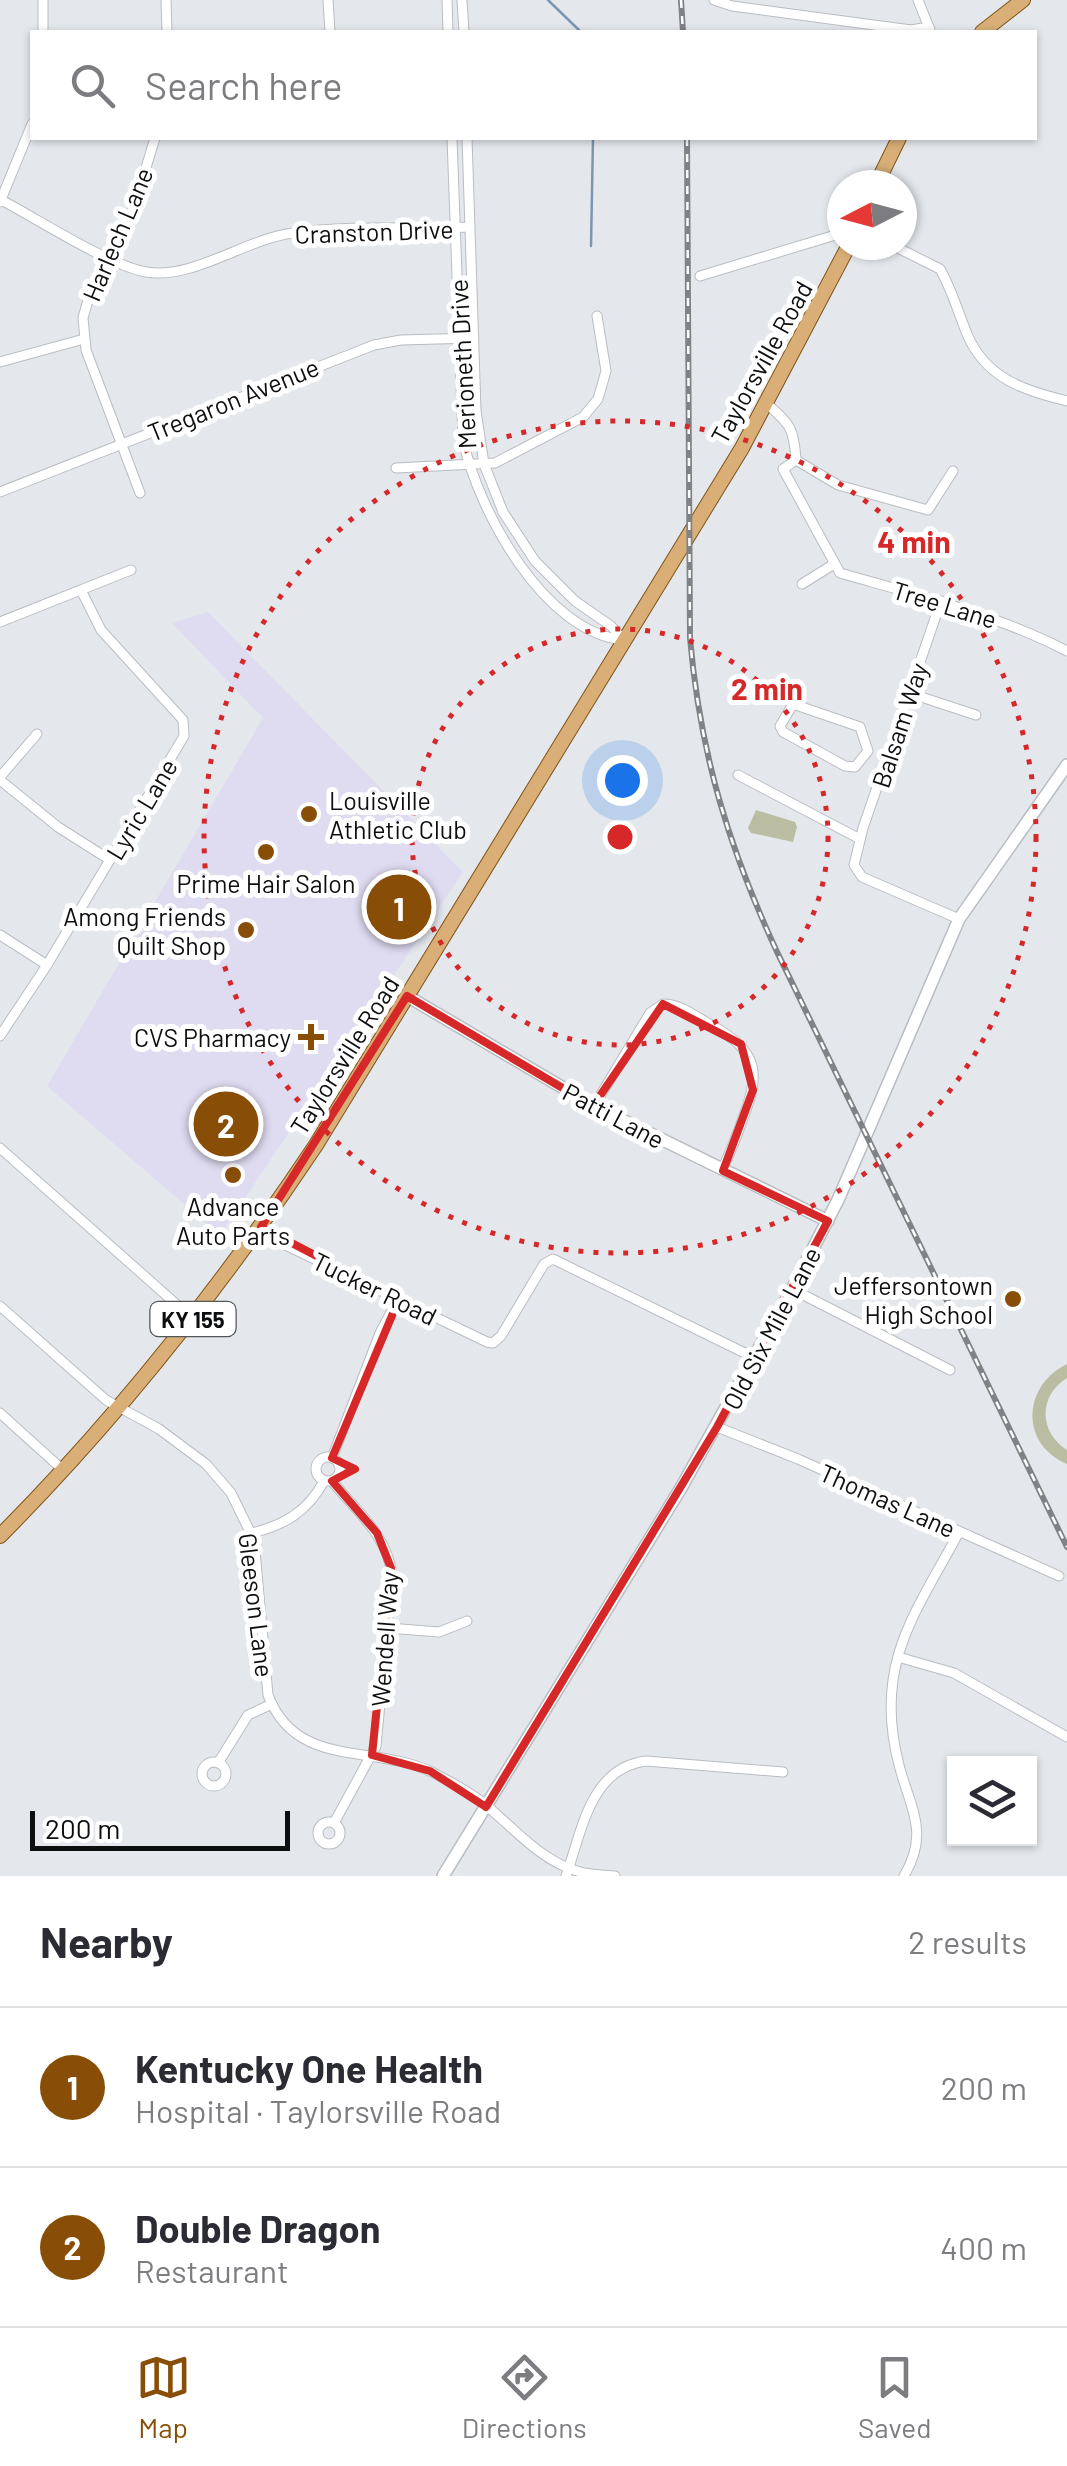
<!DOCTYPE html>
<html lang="en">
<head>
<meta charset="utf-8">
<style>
	:root { --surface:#fff; --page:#f7f7f7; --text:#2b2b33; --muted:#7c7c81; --line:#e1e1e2; --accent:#884e07 }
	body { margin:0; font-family:Barlow,sans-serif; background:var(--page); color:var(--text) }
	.controls { position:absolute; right:30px; bottom:30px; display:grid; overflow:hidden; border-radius:0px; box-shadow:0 2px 8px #0004 }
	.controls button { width:90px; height:90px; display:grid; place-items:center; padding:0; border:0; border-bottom:2px solid var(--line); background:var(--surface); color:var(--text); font:50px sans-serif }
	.compass { position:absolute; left:827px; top:170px; width:90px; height:90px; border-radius:50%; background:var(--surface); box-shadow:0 2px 8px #0004; rotate:264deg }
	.scale { position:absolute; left:30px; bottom:25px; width:260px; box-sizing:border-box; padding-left:10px; border:5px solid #0d0e10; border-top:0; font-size:28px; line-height:35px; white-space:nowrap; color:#0d0e10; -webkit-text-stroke:8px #fff; paint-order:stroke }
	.you { position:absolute; left:622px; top:780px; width:35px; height:35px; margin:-25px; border:8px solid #fff; border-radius:50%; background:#1a73e8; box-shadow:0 0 0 15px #1a73e833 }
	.badge { display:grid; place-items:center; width:65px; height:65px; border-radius:50%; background:var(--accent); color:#fff; font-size:32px; font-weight:700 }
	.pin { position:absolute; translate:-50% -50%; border:5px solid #fff; box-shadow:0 2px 10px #0006 }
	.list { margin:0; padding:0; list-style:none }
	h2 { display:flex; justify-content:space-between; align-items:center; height:130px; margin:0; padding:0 40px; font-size:42px }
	h2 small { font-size:32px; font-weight:400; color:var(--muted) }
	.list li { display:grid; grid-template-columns:65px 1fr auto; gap:30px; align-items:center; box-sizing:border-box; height:160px; padding:0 40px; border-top:2px solid var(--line) }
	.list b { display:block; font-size:38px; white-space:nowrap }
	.list p { margin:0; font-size:32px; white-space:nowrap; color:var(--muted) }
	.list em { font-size:32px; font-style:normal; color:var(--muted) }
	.icon { flex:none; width:55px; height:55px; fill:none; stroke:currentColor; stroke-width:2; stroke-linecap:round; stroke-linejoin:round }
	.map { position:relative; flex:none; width:1067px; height:1876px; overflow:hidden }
	.search { position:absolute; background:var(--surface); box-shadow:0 2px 8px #0004; left:30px; right:30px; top:30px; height:110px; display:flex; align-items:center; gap:25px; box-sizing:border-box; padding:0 35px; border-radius:0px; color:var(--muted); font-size:38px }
	.sheet { height:450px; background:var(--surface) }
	nav { display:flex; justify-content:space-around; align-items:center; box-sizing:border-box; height:140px; border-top:2px solid var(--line); background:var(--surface); font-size:28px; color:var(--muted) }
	nav a { display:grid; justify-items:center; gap:5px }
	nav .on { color:var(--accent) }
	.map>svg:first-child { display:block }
	.commercial { fill:#dfdbf1 }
	.park { fill:#bbbda2 }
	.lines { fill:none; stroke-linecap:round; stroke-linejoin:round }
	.stream { stroke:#7c95b0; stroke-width:2.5 }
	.minor-casing { stroke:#b9bdc2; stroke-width:11 }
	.tertiary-casing { stroke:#b9bdc2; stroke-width:14 }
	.primary-casing { stroke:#815418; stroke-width:16 }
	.minor { stroke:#fff; stroke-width:9 }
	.tertiary { stroke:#fff; stroke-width:11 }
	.primary { stroke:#d9af77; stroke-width:14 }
	.rail-casing { stroke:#808386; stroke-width:6 }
	.rail { stroke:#fff; stroke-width:2.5; stroke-dasharray:8; stroke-linecap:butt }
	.marked { fill:none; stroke:#d62828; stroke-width:8; stroke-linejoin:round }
	.ring { fill:none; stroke:#d62828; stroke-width:5; stroke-dasharray:5 10 }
	.poi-dot { fill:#884e07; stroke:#fff; stroke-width:4 }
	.labels { text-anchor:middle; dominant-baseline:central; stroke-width:10; stroke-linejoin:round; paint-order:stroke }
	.shield { fill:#fff; stroke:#565658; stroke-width:2.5 }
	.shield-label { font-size:22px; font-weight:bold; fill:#0d0e10 }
	.street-label { font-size:25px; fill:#0d0e10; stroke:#fff }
	.poi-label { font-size:25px; fill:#0d0e10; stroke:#fff; text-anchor:end }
	.centre { fill:#d62828; stroke:#fff; stroke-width:5 }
	.ring-label { font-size:30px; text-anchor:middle; font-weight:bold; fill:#d62828; stroke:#fff; stroke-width:10; stroke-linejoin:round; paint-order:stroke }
</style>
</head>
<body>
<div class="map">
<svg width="1067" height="1876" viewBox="0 0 1067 1876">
	<rect width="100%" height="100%" fill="#e4e8ed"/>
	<!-- commercial -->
	<path class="commercial" d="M 208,612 L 463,872 L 220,1235 L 47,1086 L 263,718 L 172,623 Z"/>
	<!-- park -->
	<g class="park">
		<path d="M 756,810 L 795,822 L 797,827 L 793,842 L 751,833 L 748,828 Z"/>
		<path d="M 1067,1364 L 1067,1378 C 1038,1396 1039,1432 1067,1450 L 1067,1464 C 1020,1444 1022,1386 1067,1364 Z"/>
	</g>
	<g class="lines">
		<!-- stream -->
		<g class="stream">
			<path d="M 548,0 L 581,32"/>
			<path d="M 591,246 L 593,138"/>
		</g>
		<!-- minor casing -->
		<g class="minor-casing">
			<g id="minor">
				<path d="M 43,0 L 43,32"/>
				<path d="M 166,0 L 167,32"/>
				<path d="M 328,0 L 330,32"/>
				<path d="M 447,0 L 448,32"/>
				<path d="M 462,0 L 464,32"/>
				<path d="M 714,0 L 732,6 L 911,30 L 929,27"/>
				<path d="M 918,0 L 930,30"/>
				<path d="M 452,138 L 463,440 C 478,510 544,633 624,640"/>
				<path d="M 467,138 L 476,411 L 484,464 L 503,512 L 535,561 L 575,601 L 611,626 L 624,640"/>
				<path d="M 1,200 C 38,219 108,265 146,272 C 193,280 245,239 293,233 C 351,225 411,229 470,227"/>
				<path d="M 0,202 L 32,124"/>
				<path d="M 892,245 L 940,269 C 952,290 958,312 967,334 C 986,379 1024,390 1067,401"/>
				<path d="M 700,276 L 842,233"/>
				<path d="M 0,362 L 84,339"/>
				<path d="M 767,404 C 790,424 794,428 796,460 L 783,469 L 840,573 C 917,595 995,614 1067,651"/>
				<path d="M 796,460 L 838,485 L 928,510 L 953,471"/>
				<path d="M 396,468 L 495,463 L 583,417 L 598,399 L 606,371 L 597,316"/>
				<path d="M 0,492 L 374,345 L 401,340 L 474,338"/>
				<path d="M 140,493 L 86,350 L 83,318 L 88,300 L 134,207 L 155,138"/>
				<path d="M 802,584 L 834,564"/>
				<path d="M 941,601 L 863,828 L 854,865 L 862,877 L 959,919"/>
				<path d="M 0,622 L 131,570"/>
				<path d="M 909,693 L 976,715"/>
				<path d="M 793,704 L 860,727 L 868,751 L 855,767 L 845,766 L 783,732 L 780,726 Z"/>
				<path d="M 738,775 L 860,839"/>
				<path d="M 0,777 L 37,734"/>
				<path d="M 0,780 L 58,827 L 110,860"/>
				<path d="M 0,935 L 47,965"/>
				<path d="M 0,1036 L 47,965 L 184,736 L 183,720 L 101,630 L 81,590"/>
				<path d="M 594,1106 L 650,1013 L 663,1004 C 681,1004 698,1018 713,1026 C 758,1051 761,1073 743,1118 C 737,1136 730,1153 722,1170"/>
				<path d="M 0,1148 L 193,1319"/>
				<path d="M 261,1227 L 277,1241 L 487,1342 L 493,1343 L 501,1336 L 544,1264 L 553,1259 L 755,1358"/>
				<path d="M 792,1289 L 950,1370"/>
				<path d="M 0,1306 L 106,1400 L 159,1429 L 206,1464 L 231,1493 L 254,1540 L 268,1695 C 296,1769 372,1744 432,1772 C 447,1780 464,1789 478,1799 C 509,1822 538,1860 577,1871 C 589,1875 602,1875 615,1876"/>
				<path d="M 0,1413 L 63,1470"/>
				<path d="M 717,1427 L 798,1459 L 1059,1576"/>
				<circle cx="328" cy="1469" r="12"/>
				<path d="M 332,1458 L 380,1333 L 398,1299"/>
				<path d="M 332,1481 C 356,1511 388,1535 392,1576 L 376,1746 L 334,1823"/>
				<path d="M 252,1533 C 285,1525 308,1511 324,1481"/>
				<path d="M 388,1628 L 439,1632 L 467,1621"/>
				<path d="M 898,1657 L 954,1673 L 1067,1737"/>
				<circle cx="214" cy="1774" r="12"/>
				<path d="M 218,1763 L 248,1715 L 272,1704"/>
				<circle cx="329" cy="1833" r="11"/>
				<path d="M 566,1876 C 582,1831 590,1768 646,1761 L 783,1772"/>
				<path d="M 904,1876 C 930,1832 910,1808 899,1765 C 892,1738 889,1708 893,1680 C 900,1627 935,1578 959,1532"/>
			</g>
		</g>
		<!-- tertiary casing -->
		<g class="tertiary-casing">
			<g id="tertiary">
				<path d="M 407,996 L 594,1106 L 828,1221"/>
				<path d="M 443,1876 L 681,1488 L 792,1289 L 838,1200 L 959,919 L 1067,765"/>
			</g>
		</g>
		<!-- primary casing -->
		<g class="primary-casing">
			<g id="primary">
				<path d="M 982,32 L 1023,0"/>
				<path d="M 876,185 L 899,138"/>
				<path d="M 0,1536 C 119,1416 222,1286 316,1145 L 742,448 L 849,245"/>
			</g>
		</g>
		<!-- minor -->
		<use href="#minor" class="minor"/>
		<!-- tertiary -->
		<use href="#tertiary" class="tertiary"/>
		<!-- primary -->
		<use href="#primary" class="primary"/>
		<!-- rail casing -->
		<g class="rail-casing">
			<g id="rail">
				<path d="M 681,0 L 683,32"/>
				<path d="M 687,138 L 690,638 C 700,754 729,849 778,954 L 1067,1547"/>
			</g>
		</g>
		<!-- rail -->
		<use href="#rail" class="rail"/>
	</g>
	<!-- marked area -->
	<path class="marked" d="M 407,996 L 593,1106 L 663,1004 L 741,1044 L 753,1090 L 723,1171 L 828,1221 L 717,1427 L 486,1807 L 430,1771 L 372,1755 L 391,1568 L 377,1533 L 332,1481 L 355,1469 L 332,1458 L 399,1299 L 261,1227 Z"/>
	<!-- distance rings -->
	<g class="ring">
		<circle cx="620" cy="837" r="208"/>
		<circle cx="620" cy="837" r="416"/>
	</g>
	<!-- markers -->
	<g class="poi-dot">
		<circle cx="309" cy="814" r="10"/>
		<circle cx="266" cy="852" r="10"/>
		<circle cx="246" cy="930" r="10"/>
		<path d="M306 1022h10v10h10v10h-10v10h-10v-10h-10v-10h10z"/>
		<circle cx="233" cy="1175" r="10"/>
		<circle cx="1013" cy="1299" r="10"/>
	</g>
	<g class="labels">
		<!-- shield labels -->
		<rect class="shield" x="150.5" y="1302" width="85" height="34" rx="8"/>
		<g class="shield-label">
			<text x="193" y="1319">KY 155</text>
		</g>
		<!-- street labels -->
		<g class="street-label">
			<text transform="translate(374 231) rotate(-2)">Cranston Drive</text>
			<text transform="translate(117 234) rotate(-67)">Harlech Lane</text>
			<text transform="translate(761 362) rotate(-61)">Taylorsville Road</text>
			<text transform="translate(462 364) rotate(-93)">Merioneth Drive</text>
			<text transform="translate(233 399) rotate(-22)">Tregaron Avenue</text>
			<text transform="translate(945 604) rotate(17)">Tree Lane</text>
			<text transform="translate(899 725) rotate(-72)">Balsam Way</text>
			<text transform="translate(141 809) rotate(-59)">Lyric Lane</text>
			<text transform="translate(344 1055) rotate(-58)">Taylorsville Road</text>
			<text transform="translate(614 1115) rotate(28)">Patti Lane</text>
			<text transform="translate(375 1288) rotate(26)">Tucker Road</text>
			<text transform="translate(771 1328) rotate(-62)">Old Six Mile Lane</text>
			<text transform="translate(888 1500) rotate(24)">Thomas Lane</text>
			<text transform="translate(257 1605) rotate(83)">Gleeson Lane</text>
			<text transform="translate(384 1639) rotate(-86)">Wendell Way</text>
		</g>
		<!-- poi labels -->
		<g class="poi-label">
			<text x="329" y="800" text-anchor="start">Louisville<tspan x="329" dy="29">Athletic Club</tspan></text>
			<text x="266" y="883" text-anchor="middle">Prime Hair Salon</text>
			<text x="226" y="916">Among Friends<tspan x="226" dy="29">Quilt Shop</tspan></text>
			<text x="291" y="1037">CVS Pharmacy</text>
			<text x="233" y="1206" text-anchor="middle">Advance<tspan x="233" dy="29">Auto Parts</tspan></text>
			<text x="993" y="1285">Jeffersontown<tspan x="993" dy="29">High School</tspan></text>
		</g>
	</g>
	<circle cx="620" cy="837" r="15" class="centre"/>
	<g class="ring-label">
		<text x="914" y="553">4 min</text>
		<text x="767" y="700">2 min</text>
	</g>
</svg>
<div class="controls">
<button><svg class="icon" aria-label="layers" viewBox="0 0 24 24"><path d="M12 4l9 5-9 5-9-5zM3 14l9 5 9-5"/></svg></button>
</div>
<svg class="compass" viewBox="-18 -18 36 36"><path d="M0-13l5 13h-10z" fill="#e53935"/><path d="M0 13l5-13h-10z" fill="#7c7c81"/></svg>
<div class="scale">200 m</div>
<div class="you"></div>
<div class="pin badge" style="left:399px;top:907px">1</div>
<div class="pin badge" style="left:226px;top:1124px">2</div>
<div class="search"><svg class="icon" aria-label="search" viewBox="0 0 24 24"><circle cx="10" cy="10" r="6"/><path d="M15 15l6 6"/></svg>Search here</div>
</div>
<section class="sheet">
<h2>Nearby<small>2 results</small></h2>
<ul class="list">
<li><span class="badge">1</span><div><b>Kentucky One Health</b><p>Hospital · Taylorsville Road</p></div><em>200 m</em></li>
<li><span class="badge">2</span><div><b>Double Dragon</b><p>Restaurant</p></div><em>400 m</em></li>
</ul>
</section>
<nav>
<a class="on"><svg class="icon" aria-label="map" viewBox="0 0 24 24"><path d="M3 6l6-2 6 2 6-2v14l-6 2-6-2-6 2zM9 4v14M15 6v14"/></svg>Map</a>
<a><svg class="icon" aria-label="directions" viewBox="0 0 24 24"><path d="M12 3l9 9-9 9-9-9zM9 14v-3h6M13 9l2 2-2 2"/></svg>Directions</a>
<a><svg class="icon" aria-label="saved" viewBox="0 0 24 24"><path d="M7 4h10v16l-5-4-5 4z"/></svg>Saved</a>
</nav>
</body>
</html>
